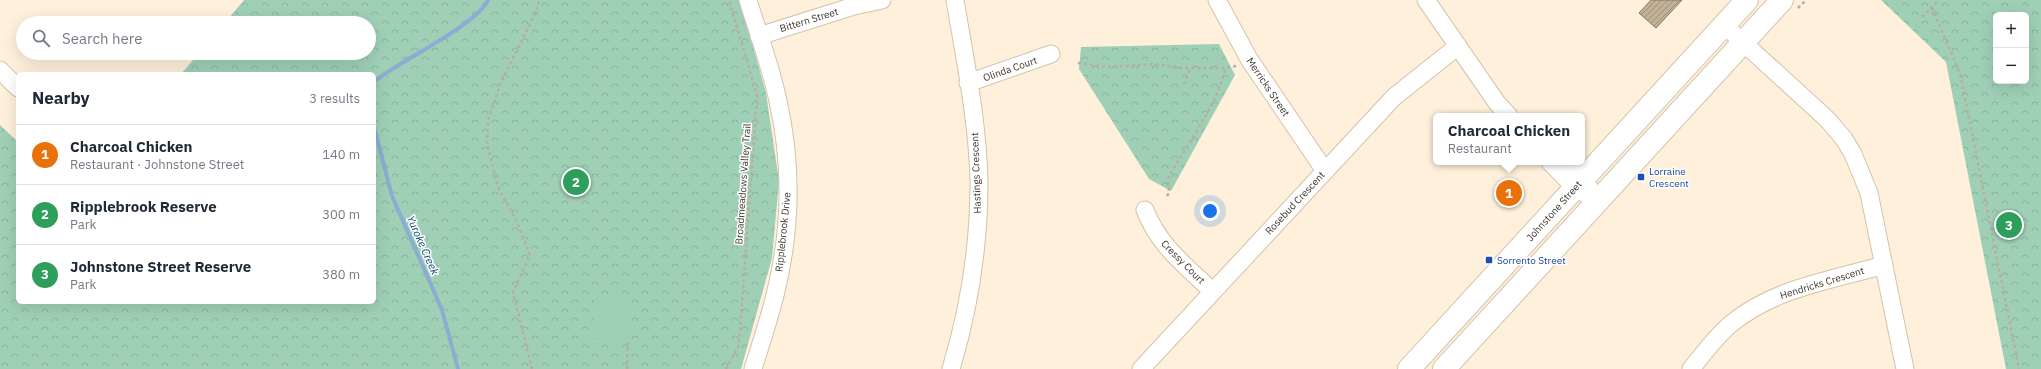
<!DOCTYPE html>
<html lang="en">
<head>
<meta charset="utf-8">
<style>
	:root { --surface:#fff; --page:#f6f6f7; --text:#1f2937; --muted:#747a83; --line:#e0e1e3; --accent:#3f8293 }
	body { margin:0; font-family:"IBM Plex Sans",sans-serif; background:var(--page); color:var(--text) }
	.controls { position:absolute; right:12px; top:12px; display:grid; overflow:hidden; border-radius:6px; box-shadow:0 4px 16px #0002 }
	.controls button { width:36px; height:36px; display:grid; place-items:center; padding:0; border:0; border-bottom:1px solid var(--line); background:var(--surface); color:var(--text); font:20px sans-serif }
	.you { position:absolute; left:1210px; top:211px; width:14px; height:14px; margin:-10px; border:3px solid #fff; border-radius:50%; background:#1a73e8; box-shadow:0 0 0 6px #1a73e833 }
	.badge { display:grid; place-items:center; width:26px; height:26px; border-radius:50%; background:var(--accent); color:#fff; font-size:13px; font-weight:700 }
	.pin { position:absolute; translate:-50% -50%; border:2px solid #fff; box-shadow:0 1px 4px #0006 }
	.popup { position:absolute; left:1433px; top:113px; width:152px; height:52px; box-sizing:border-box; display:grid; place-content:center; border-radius:6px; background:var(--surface); filter:drop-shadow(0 1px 3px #0005); font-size:13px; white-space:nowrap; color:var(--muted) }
	.popup b { font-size:15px; color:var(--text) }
	.popup::after { content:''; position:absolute; left:50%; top:100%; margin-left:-8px; border:8px solid transparent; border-top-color:var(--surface) }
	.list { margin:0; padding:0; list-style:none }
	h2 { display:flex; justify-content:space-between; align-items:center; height:52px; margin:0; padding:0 16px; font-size:17px }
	h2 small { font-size:13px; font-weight:400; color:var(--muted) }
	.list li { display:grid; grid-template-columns:26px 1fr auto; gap:12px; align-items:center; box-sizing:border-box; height:60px; padding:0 16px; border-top:1px solid var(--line) }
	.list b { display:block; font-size:15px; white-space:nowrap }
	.list p { margin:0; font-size:13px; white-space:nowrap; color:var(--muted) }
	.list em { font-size:13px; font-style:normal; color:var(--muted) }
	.icon { flex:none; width:22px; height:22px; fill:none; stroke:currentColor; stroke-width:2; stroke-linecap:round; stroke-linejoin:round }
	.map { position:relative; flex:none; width:2041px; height:369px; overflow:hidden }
	.search { position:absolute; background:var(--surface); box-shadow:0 4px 16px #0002; left:16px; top:16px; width:360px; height:44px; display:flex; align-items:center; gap:10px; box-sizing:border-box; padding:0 14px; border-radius:22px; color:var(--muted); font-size:15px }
	.panel { position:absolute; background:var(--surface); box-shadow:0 4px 16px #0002; left:16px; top:72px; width:360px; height:232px; border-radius:6px }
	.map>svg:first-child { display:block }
	.park { fill:url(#park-crowns); fill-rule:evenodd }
	.garden { fill:#9fd0b6 }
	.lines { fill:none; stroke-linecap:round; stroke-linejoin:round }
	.stream { stroke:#8aadd2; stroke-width:4 }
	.building { fill:url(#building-hatch); stroke:#86775e }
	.minor-casing { stroke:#d3c3a9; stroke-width:19 }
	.primary-casing { stroke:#d3c3a9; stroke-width:24 }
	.path { stroke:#b9ad9c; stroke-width:2.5; stroke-dasharray:3 3; stroke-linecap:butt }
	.minor { stroke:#fff; stroke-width:17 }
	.primary { stroke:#fff; stroke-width:22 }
	.transit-dot { fill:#1a4fb4; stroke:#fff; stroke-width:1.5 }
	.labels { text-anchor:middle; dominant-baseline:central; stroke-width:3; stroke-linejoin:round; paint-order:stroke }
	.street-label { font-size:10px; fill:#3c352b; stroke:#fff }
	.transit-label { font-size:10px; fill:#164399; stroke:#fff; text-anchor:start }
	.water-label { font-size:11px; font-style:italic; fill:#174a79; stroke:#fff }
</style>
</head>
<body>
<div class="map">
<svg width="2041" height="369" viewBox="0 0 2041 369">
	<defs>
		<pattern id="park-crowns" width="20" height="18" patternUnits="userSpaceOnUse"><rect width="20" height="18" fill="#9fd0b6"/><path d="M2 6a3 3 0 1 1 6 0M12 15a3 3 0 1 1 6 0" fill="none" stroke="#8ab39d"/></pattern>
		<pattern id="building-hatch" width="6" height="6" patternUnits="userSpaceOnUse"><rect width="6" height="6" fill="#c1b197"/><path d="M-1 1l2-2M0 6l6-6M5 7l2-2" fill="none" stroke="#9e917b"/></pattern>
	</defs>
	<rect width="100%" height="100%" fill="#fef0db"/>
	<!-- park -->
	<g class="park">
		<path d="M 244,0 L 740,0 L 766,93 L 779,181 L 772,258 L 741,369 L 0,369 L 0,125 L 18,142 L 18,302 L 374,302 L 374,74 L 181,74 L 199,53 L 369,53 L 369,23 L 225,23 Z"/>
		<path d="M 1881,0 L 2041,0 L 2041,369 L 2006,369 L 1946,62 ZM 1996,15 L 2026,15 L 2026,81 L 1996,81 Z"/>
		<path d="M 1219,44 L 1235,75 L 1171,191 L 1149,179 L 1079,69 L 1081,47 Z"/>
	</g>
	<!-- garden -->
	<path class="garden" d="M 594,298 L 631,299 L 630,339 L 592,338 Z"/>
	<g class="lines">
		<!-- stream -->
		<g class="stream">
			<path d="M 374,82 C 399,61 477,25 488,0"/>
			<path d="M 374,127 L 392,196 L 442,310 L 458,369"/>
		</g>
	</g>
	<!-- building -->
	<path class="building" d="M 1651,0 L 1682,0 L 1656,28 L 1639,13 Z"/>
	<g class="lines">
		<!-- minor casing -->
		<g class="minor-casing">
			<g id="minor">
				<path d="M 748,0 C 758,33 771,67 778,101 C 792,163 791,229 776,291 C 770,317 761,343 753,369"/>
				<path d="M 1217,0 L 1249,59 L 1325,171"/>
				<path d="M 1426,0 L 1497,103 L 1509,116"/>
				<path d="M 1724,25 L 1828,120 L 1844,139 L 1853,154 L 1869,193 L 1905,369"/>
				<path d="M 759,36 L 854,6 L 882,0"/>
				<path d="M 0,70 L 18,88"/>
				<path d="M 968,83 L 1051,54"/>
				<path d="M 1550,162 L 1575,188 L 1599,201"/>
				<path d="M 1565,162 L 1583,179 L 1590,189"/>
				<path d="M 1145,210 C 1159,246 1185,265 1212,291"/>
				<path d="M 951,369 C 969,309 979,246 979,183 C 978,122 965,60 955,0"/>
				<path d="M 1141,369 L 1394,97 L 1458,46"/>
				<path d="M 1691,369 C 1704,353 1716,336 1732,323 C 1775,288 1832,280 1884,265"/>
			</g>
		</g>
		<!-- primary casing -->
		<g class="primary-casing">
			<g id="primary">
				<path d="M 1409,369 L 1747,0"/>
				<path d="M 1444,369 L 1782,0"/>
			</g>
		</g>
		<!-- path -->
		<g class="path">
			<path d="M 1798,8 L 1806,0"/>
			<path d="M 1932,8 L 1960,73 L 2019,369"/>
			<path d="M 1922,17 L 1939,0"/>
			<path d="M 1078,63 L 1108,67 L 1157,64 L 1178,68 L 1225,68 L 1236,66"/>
			<path d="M 1184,84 L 1190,68"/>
			<path d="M 1167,196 L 1169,193 L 1168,178 C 1184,150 1221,98 1225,68"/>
			<path d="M 532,369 L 513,292 L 530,255 L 516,220 L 498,187 L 487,143 L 488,120 L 501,82 L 536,12 L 539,0"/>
			<path d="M 627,369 L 628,339"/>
			<path d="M 726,369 L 739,345 L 757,95 L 729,0"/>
		</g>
		<!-- minor -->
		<use href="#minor" class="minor"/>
		<!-- primary -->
		<use href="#primary" class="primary"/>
	</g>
	<!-- markers -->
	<g class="transit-dot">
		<rect x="1637" y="173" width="8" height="8" rx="2"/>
		<rect x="1485" y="256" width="8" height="8" rx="2"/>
	</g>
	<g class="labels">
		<!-- street labels -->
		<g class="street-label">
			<text transform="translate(809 20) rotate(-17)">Bittern Street</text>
			<text transform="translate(1010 69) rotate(-19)">Olinda Court</text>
			<text transform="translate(1268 87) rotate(56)">Merricks Street</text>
			<text transform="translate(976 173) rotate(-92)">Hastings Crescent</text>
			<text transform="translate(743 184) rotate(-86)">Broadmeadows Valley Trail</text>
			<text transform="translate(1295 203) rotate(-47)">Rosebud Crescent</text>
			<text transform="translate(1554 211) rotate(-48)">Johnstone Street</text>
			<text transform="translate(783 232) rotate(-84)">Ripplebrook Drive</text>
			<text transform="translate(1183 262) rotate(45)">Cressy Court</text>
			<text transform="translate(1822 283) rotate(-17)">Hendricks Crescent</text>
		</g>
		<!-- transit labels -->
		<g class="transit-label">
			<text x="1649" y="171">Lorraine<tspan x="1649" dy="12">Crescent</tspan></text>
			<text x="1497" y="260">Sorrento Street</text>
		</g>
		<!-- water labels -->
		<g class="water-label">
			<text transform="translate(423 245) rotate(66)">Yuroke Creek</text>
		</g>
	</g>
</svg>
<div class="controls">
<button>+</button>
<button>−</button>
</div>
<div class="you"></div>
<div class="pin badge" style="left:1509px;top:193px;background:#e8710a">1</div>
<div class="popup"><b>Charcoal Chicken</b>Restaurant</div>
<div class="pin badge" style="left:576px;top:182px;background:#2e9e5b">2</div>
<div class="pin badge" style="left:2009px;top:225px;background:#2e9e5b">3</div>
<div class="search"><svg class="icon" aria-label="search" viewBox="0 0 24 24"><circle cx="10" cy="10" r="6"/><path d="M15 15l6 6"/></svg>Search here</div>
<section class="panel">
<h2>Nearby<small>3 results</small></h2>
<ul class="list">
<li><span class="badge" style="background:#e8710a">1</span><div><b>Charcoal Chicken</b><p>Restaurant · Johnstone Street</p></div><em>140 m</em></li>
<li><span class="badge" style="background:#2e9e5b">2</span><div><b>Ripplebrook Reserve</b><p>Park</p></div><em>300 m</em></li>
<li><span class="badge" style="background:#2e9e5b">3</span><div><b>Johnstone Street Reserve</b><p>Park</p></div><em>380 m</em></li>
</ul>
</section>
</div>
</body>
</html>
